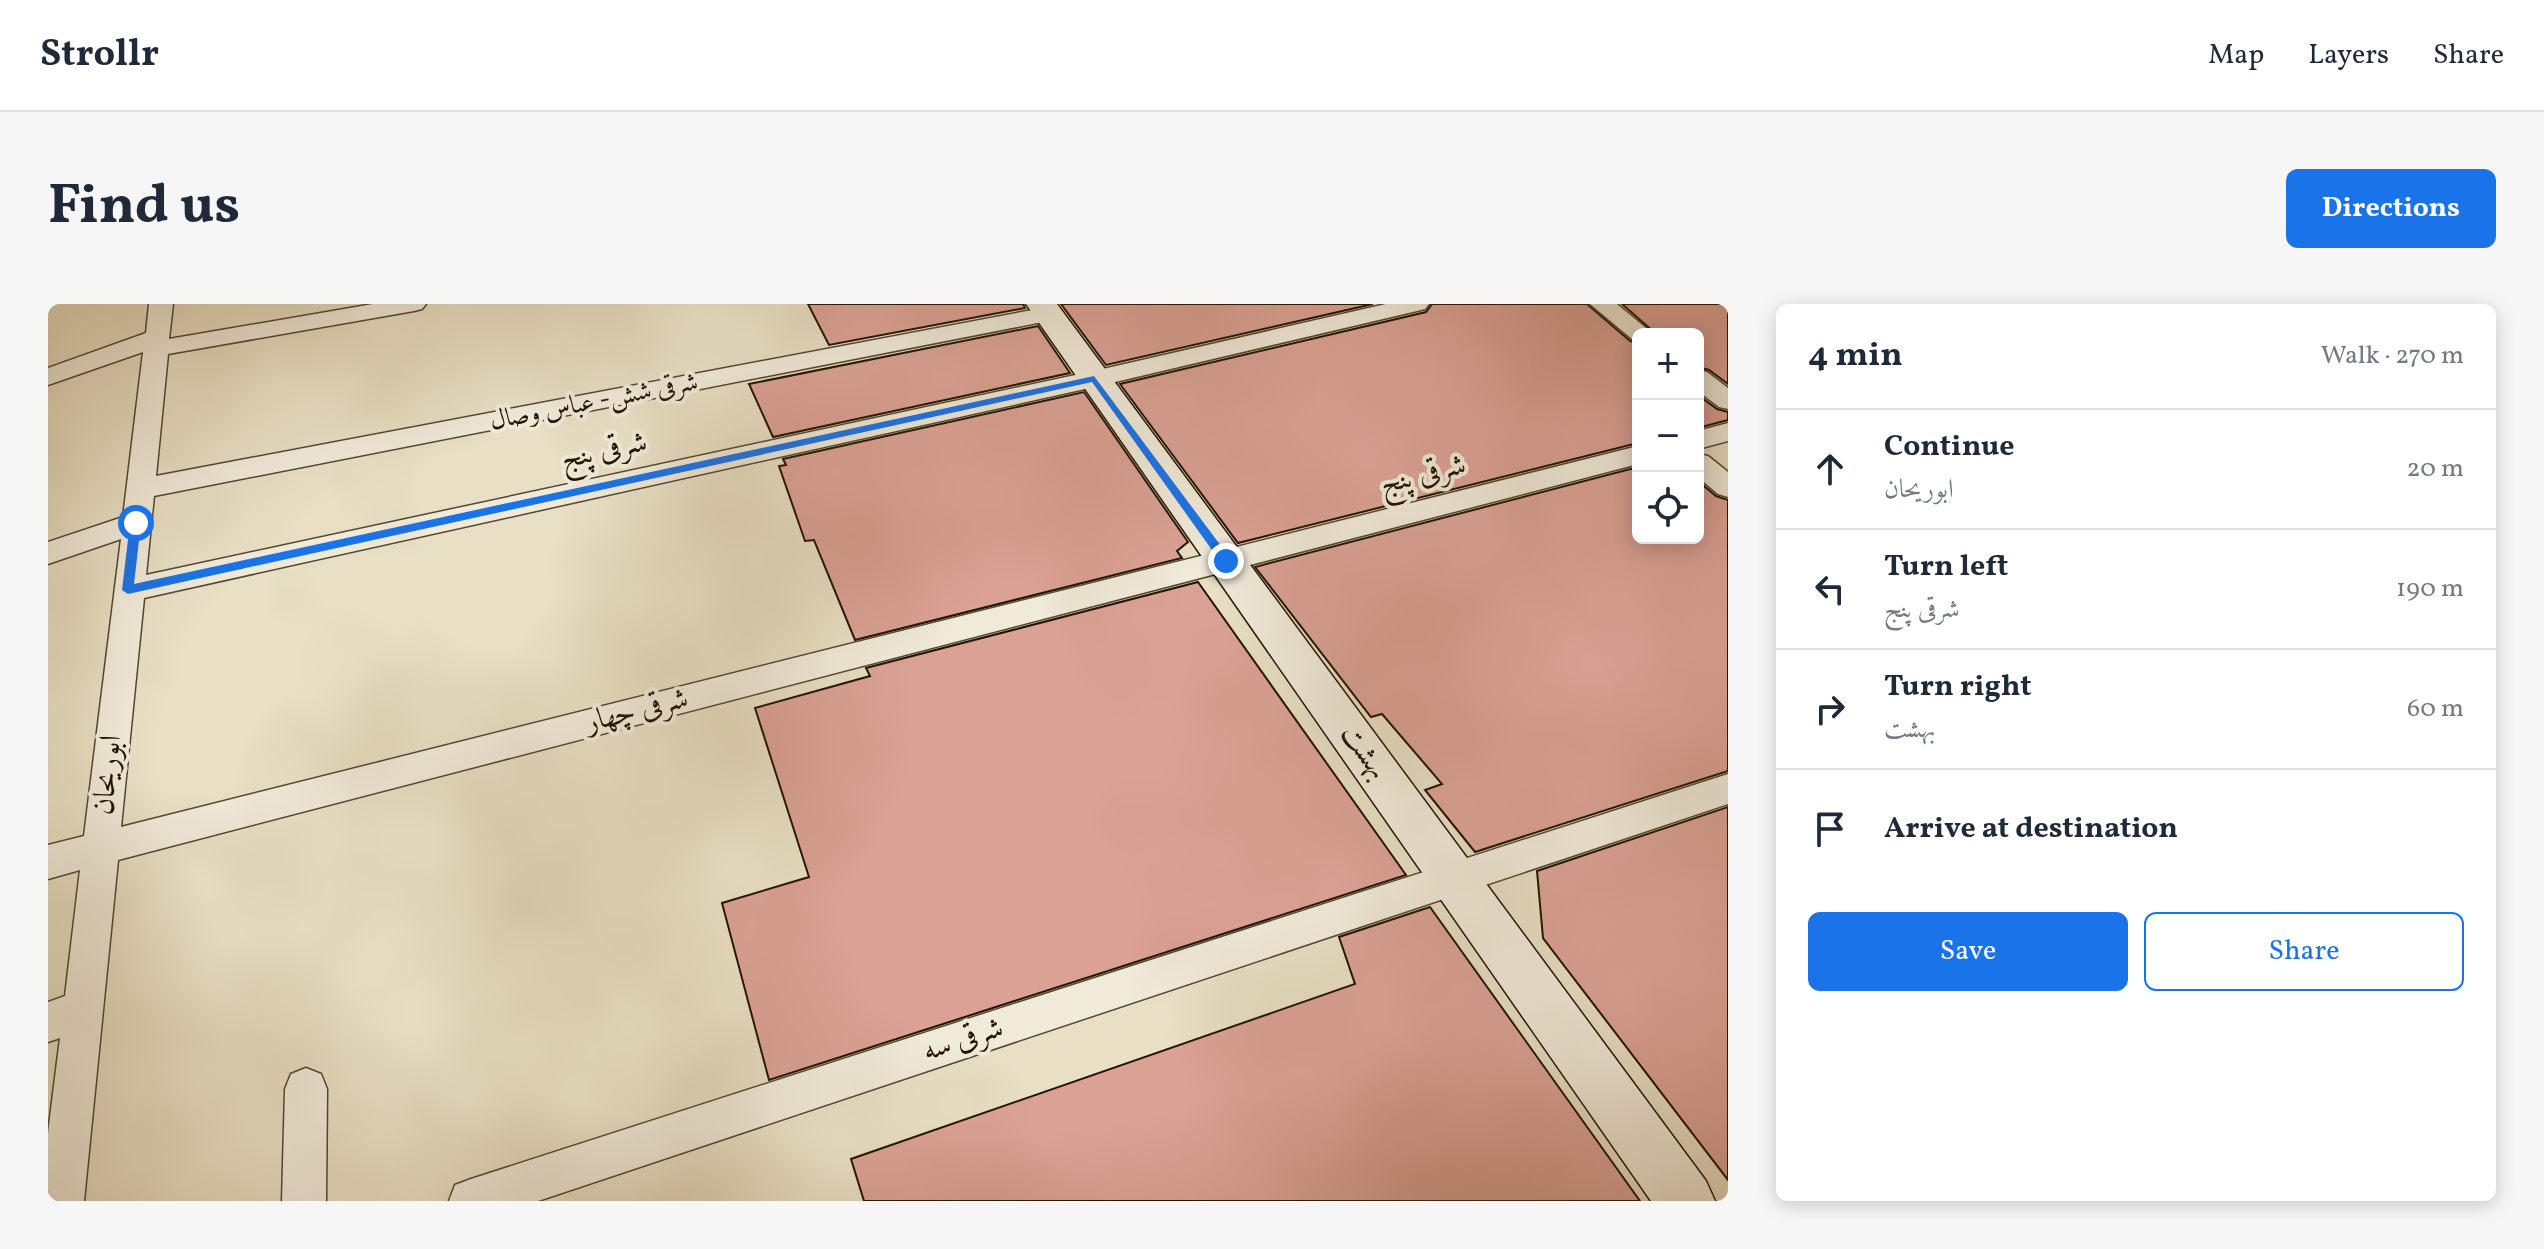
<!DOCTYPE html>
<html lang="en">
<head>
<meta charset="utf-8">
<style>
	:root { --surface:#fff; --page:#f6f6f7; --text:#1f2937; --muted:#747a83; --line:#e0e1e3; --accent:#1a73e8 }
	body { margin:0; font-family:Vollkorn,Amiri,serif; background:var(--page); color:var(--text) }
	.controls { position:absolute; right:24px; top:24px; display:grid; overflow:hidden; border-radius:12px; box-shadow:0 4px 20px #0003 }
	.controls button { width:72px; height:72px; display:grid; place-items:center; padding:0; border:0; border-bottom:2px solid var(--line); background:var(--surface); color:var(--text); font:40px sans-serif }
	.stop { position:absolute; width:24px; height:24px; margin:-18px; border:6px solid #1a73e8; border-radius:50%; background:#fff }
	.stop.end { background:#1a73e8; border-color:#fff; box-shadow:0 2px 8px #0008 }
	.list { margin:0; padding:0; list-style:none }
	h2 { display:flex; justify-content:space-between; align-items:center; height:104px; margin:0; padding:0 32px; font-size:34px }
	h2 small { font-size:26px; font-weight:400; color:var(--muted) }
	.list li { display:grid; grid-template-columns:52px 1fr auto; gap:24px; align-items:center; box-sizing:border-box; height:120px; padding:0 32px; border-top:2px solid var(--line) }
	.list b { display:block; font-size:30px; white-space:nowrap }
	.list p { margin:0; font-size:26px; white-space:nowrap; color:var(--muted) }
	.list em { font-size:26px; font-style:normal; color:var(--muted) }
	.actions { display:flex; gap:16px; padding:24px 32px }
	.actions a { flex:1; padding:18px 0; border:2px solid var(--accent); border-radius:12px; text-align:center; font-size:28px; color:var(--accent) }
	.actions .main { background:var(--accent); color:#fff }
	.icon { flex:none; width:44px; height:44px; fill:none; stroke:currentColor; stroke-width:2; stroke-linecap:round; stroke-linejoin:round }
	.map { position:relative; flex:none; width:1680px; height:897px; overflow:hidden; border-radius:12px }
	header { display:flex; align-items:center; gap:48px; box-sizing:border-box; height:112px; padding:0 40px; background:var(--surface); border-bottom:2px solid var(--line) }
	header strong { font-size:38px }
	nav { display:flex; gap:44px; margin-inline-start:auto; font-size:28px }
	.intro { display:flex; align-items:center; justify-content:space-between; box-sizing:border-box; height:192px; padding:0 48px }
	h1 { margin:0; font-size:56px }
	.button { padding:20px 36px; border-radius:12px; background:var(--accent); color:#fff; font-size:28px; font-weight:700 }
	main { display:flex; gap:48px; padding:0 48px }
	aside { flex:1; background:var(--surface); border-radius:12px; box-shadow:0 4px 20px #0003 }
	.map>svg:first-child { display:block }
	.building { fill:#dba195; stroke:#221300; stroke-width:2 }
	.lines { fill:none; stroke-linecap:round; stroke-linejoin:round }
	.street-casing { stroke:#544631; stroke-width:3 }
	.secondary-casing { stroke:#221300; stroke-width:3 }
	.street { fill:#f0ead9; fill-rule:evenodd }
	.secondary { fill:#f0ead9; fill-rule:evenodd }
	.route { fill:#1a73e8 }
	.labels { text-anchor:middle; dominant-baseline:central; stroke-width:8; stroke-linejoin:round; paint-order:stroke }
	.far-street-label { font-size:26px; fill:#221300; stroke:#f0ead9 }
	.street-label { font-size:30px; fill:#221300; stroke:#f0ead9 }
</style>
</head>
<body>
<header>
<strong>Strollr</strong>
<nav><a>Map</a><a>Layers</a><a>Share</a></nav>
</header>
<div class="intro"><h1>Find us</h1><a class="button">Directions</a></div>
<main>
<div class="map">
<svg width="1680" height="897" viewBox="0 0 1680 897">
	<rect width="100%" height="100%" fill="#e8dfc4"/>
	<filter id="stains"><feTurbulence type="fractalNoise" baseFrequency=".0025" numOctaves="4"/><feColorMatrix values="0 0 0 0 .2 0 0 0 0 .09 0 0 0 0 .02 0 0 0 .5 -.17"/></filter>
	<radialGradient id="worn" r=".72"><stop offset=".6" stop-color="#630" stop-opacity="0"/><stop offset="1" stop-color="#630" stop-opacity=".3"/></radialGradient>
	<!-- building -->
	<g class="building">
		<path d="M 760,0 L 975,0 L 977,4 L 781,41 Z"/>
		<path d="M 1013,0 L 1325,0 L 1058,61 Z"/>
		<path d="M 1384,0 L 1539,0 L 1582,37 L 1590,40 L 1590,139 L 1190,239 L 1072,80 L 1378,8 Z"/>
		<path d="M 1574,0 L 1680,0 L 1680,80 L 1661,66 L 1650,63 L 1650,30 L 1608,30 Z"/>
		<path d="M 990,22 L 1022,69 L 725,133 L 701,80 Z"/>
		<path d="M 1036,88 L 1140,238 L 1129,247 L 1134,254 L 807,336 L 766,236 L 757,237 L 731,162 L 738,161 L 735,155 Z"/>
		<path d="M 1650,91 L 1669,105 L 1680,108 L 1680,116 L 1650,124 Z"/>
		<path d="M 1590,163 L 1590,234 L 1650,234 L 1650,177 L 1668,192 L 1680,196 L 1680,467 L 1427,548 L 1377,486 L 1394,480 L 1334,410 L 1323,413 L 1207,263 Z"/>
		<path d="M 1150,278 L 1358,571 L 721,776 L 674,599 L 761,573 L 707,404 L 822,372 L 818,364 Z"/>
		<path d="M 1680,503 L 1680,876 L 1495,634 L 1489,567 Z"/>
		<path d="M 1382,603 L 1592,897 L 816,897 L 803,855 L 1307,680 L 1291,633 Z"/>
	</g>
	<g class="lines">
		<!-- street casing -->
		<g class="street-casing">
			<g id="street">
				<path d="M 101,0 L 125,0 L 121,35 L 325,0 L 378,0 L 374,5 L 366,7 L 120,50 L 108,172 L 1000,3 L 1008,5 L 1012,10 L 1008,15 L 1000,17 L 106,192 L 98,271 L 1046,67 L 1338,0 L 1381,0 L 1377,5 L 1369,7 L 1046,83 L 96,294 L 73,523 L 1590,142 L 1590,160 L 70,556 L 36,897 L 0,897 L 0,829 L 12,734 L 0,738 L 0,698 L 17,692 L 32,566 L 0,575 L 0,541 L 36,532 L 73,235 L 0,260 L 0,238 L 75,213 L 95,48 L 0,81 L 0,64 L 98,29 Z"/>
				<path d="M 1542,0 L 1569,0 L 1605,30 L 1590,30 L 1590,37 L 1584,35 Z"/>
				<path d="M 1650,66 L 1659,68 L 1680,84 L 1680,105 L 1671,103 L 1650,87 Z"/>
				<path d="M 1680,119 L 1680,137 L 1650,145 L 1650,127 Z"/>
				<path d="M 1650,150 L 1660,152 L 1680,168 L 1680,193 L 1670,190 L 1650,173 Z"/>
				<path d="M 1680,470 L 1680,500 L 490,897 L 401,897 L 407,881 L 423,875 Z"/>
				<path d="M 258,764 L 273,770 L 279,785 L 278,897 L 234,897 L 237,785 L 243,770 Z"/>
			</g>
		</g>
		<!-- secondary casing -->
		<g class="secondary-casing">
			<path id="secondary" d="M 978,0 L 1009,0 L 1658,877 L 1667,897 L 1603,897 Z"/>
		</g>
		<!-- street -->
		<use href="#street" class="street"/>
		<!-- secondary -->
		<use href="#secondary" class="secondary"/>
	</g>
	<!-- route -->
	<path class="route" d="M 1046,72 L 1182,254 L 1182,260 L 1174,260 L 1044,78 L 80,290 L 74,286 L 82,219 L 88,215 L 93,219 L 86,280 Z"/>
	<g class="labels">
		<!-- far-street labels -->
		<g class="far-street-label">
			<text transform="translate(546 98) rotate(-11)">شرقی شش- عباس وصال</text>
		</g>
		<!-- street labels -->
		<g class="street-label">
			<text transform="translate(556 147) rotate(-12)">شرقی پنج</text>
			<text transform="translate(1375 171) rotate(-14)">شرقی پنج</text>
			<text transform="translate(589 407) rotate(-14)">شرقی چهار</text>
			<text transform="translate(1316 448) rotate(54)">بهشت</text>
			<text transform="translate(60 471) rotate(-84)">ابوریحان</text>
			<text transform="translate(915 736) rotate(-18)">شرقی سه</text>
		</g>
	</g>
	<rect width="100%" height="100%" filter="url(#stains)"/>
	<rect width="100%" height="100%" fill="url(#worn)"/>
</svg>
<div class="controls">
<button>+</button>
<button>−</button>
<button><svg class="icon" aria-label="locate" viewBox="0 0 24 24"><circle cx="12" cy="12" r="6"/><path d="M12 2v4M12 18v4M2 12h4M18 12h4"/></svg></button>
</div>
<div class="stop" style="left:88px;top:219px"></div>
<div class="stop end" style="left:1178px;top:257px"></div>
</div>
<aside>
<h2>4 min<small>Walk · 270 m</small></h2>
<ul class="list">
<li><svg class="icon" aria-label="ahead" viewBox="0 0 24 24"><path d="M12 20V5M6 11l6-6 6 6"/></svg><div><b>Continue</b><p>ابوریحان</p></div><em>20 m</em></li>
<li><svg class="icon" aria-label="left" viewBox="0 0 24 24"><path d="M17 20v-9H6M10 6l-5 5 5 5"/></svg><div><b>Turn left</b><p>شرقی پنج</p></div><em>190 m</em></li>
<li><svg class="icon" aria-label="right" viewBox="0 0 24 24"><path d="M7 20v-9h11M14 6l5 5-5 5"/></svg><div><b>Turn right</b><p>بهشت</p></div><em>60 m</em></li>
<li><svg class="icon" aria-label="arrive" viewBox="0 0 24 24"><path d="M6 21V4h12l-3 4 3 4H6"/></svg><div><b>Arrive at destination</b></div></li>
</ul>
<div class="actions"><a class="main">Save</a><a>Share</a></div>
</aside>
</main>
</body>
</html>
